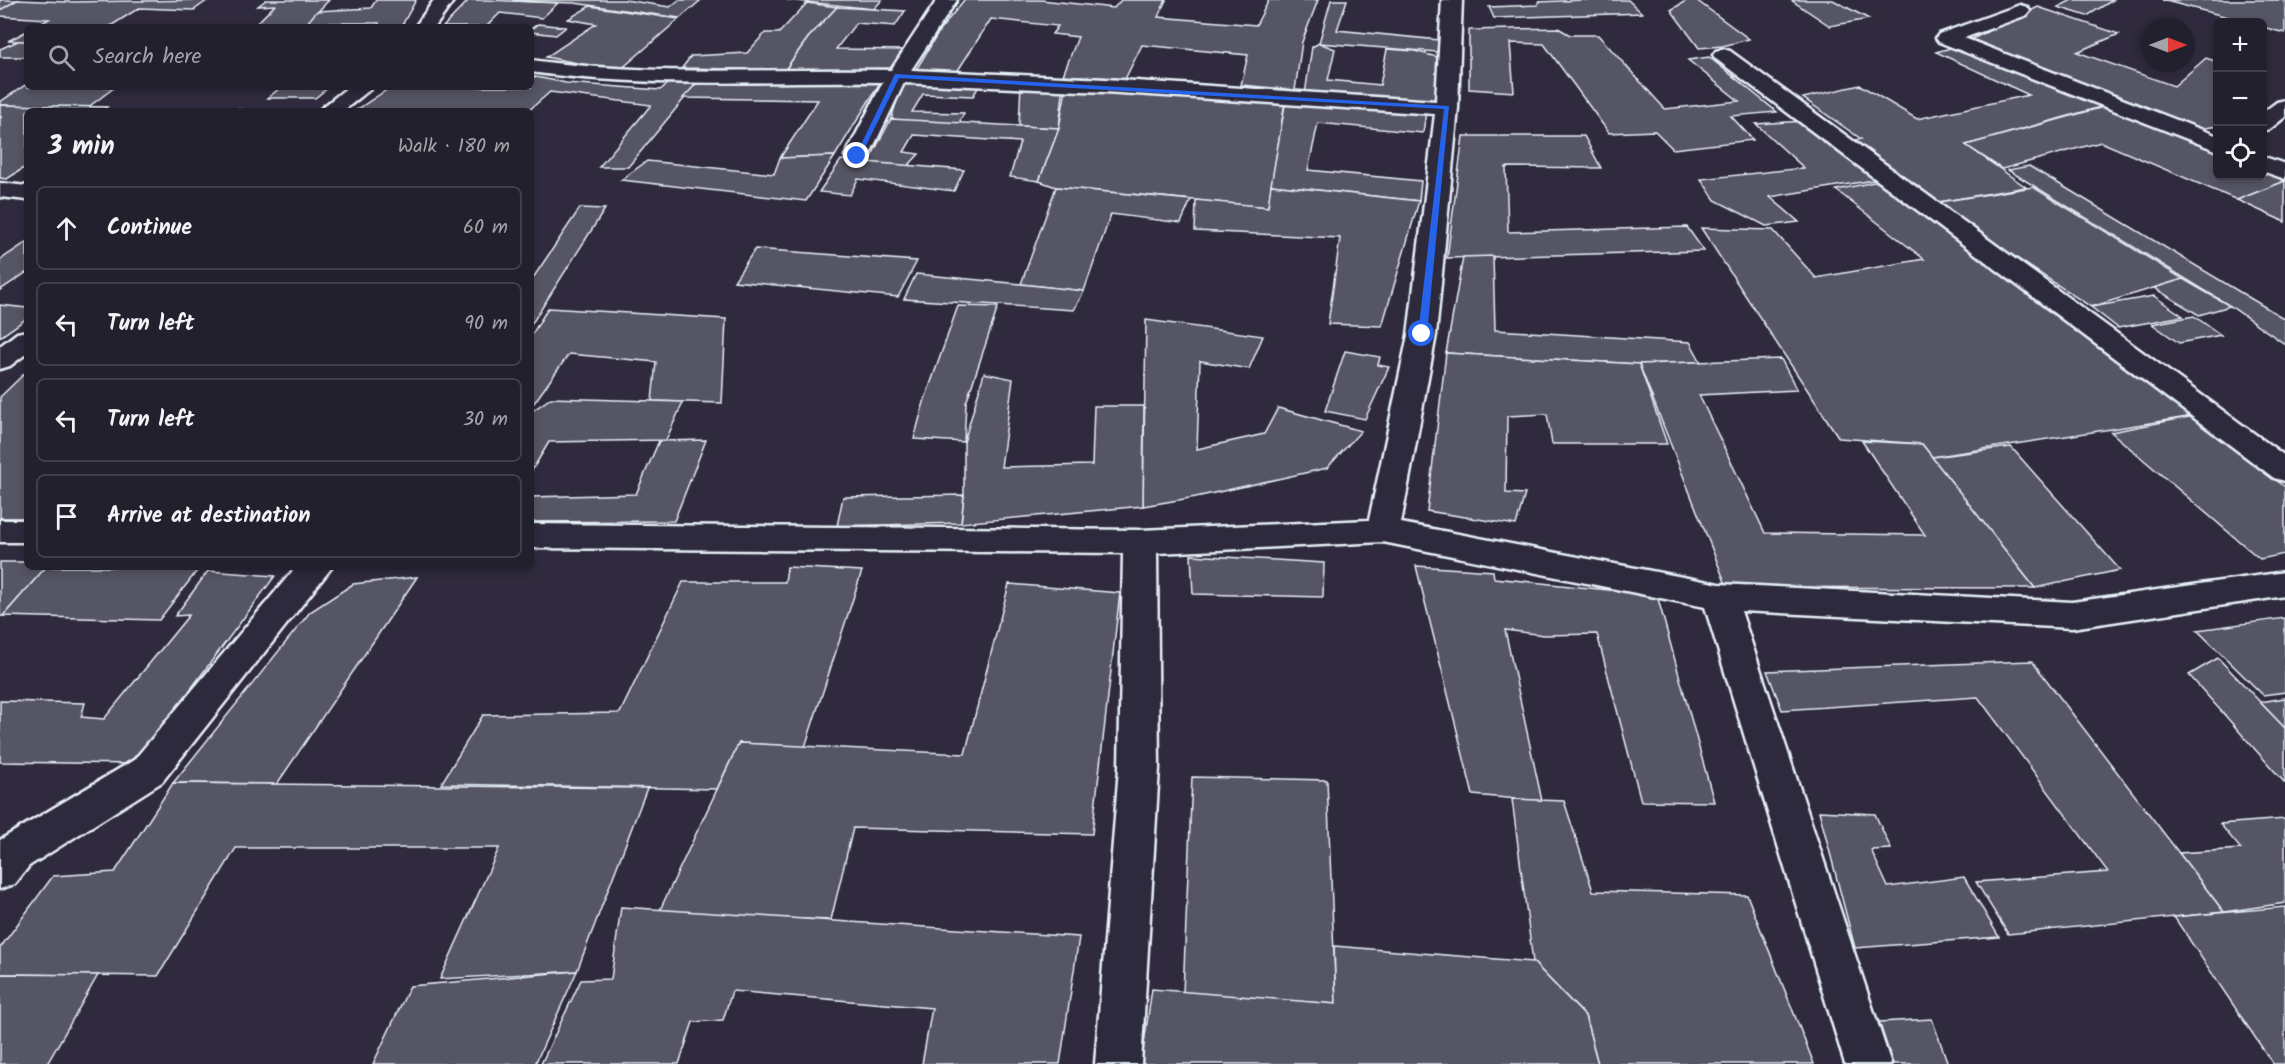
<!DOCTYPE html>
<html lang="en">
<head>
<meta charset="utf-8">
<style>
	:root { --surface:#23202e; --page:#2b2836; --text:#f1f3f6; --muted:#a3a3aa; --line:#403e4a }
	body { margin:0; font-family:Kalam,sans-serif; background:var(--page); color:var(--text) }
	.controls { position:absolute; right:18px; top:18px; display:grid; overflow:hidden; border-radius:9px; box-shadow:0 3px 9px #0003 }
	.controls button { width:54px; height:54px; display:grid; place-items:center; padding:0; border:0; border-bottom:2px solid var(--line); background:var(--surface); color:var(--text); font:30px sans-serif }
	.compass { position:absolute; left:2141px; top:18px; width:54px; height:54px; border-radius:50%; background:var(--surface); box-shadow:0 3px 9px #0003; rotate:90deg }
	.stop { position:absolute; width:18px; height:18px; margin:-14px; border:4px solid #2563eb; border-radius:50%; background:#fff }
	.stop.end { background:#2563eb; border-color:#fff; box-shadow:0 2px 6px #0008 }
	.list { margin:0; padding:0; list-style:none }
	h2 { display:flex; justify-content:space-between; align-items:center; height:78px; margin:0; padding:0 24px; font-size:26px }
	h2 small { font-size:20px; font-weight:400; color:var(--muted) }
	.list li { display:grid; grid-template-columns:39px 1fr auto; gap:18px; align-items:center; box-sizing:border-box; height:84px; margin:0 12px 12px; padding:0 12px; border:2px solid var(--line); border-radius:9px }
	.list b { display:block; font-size:22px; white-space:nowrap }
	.list em { font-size:20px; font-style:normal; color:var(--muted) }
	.icon { flex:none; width:33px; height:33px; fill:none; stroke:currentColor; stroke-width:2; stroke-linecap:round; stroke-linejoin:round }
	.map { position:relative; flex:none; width:2285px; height:1064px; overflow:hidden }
	.search { position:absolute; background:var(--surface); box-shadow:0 3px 9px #0003; left:24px; top:24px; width:510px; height:66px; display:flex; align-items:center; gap:15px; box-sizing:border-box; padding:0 21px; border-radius:9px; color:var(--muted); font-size:22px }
	.panel { position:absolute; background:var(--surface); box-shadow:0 3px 9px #0003; left:24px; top:108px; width:510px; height:462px; border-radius:9px }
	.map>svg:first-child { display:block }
	.building { fill:#575565; stroke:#e8f1f8; stroke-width:1.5 }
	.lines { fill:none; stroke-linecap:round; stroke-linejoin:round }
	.minor-casing { stroke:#e8f1f8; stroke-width:5 }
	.minor { fill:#2f2a3d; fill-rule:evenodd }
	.route { fill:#2563eb }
</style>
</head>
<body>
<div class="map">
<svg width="2285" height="1064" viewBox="0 0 2285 1064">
	<rect width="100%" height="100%" fill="#2f2a3d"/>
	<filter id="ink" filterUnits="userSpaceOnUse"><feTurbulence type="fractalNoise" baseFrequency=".0167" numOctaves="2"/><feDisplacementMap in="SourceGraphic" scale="12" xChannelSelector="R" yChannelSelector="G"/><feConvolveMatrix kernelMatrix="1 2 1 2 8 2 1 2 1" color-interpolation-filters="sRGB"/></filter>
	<g filter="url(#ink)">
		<!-- building -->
		<g class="building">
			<path d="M 0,0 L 18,0 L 0,11 Z"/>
			<path d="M 17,0 L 67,2 L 208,0 L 194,10 L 139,8 L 109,27 L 34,27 L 49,19 L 0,16 L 0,10 Z"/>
			<path d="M 266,0 L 329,0 L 307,23 L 256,24 L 275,5 L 258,6 Z"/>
			<path d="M 376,0 L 416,0 L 401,27 L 377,27 L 379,23 L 307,23 L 317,11 L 371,8 Z"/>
			<path d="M 469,0 L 488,0 L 558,3 L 542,18 L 500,13 L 486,27 L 443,27 Z"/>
			<path d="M 514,0 L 625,0 L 670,7 L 679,0 L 701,0 L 680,18 L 574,3 L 512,1 Z"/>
			<path d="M 787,0 L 882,0 L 874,9 Z"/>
			<path d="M 964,0 L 1041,0 L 1114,8 L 1121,0 L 1166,0 L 1158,17 L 1256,25 L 1269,0 L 1318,0 L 1302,42 L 1295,90 L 1241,85 L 1248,55 L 1142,45 L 1125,79 L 1063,75 L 1078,37 L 1052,34 L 1058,26 L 991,19 L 955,75 L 914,73 L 940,30 Z"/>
			<path d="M 1331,0 L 1347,0 L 1337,30 L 1439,40 L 1437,52 L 1319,43 Z"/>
			<path d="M 1583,0 L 1628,0 L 1642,13 L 1494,18 L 1489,7 L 1538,5 L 1538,2 Z"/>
			<path d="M 1687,0 L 1696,0 L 1749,39 L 1723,46 L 1699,48 L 1671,10 Z"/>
			<path d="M 1791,0 L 1833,0 L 1869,19 L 1830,26 Z"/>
			<path d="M 2072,0 L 2113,0 L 2087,16 L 2058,7 Z"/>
			<path d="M 2162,0 L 2285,0 L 2285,33 L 2262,27 L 2262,22 L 2247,22 Z"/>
			<path d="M 807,3 L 837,7 L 808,38 L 785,70 L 682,68 L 691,56 L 747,53 L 765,33 L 779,33 Z"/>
			<path d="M 590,6 L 679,19 L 619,71 L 546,57 L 596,24 L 568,19 Z"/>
			<path d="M 837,7 L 905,11 L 895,26 L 856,23 L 836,49 L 904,50 L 897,68 L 785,70 L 808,38 Z"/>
			<path d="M 2038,7 L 2119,34 L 2077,52 L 2174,86 L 2206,58 L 2218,62 L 2218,126 L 2198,129 L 2137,108 L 1972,39 Z"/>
			<path d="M 256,24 L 309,26 L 252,27 Z"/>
			<path d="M 538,24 L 566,27 L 556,35 L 531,32 L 531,29 Z"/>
			<path d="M 1558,28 L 1570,35 L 1598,35 L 1665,109 L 1739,101 L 1688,60 L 1709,57 L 1777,112 L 1731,116 L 1753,140 L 1673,149 L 1655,131 L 1609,133 L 1544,44 L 1510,43 L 1514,92 L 1469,89 L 1469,30 Z"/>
			<path d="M 27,31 L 27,41 L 8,41 Z"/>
			<path d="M 18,41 L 27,41 L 27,57 L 0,57 L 0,49 Z"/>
			<path d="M 1319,43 L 1335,49 L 1328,80 L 1380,85 L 1387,49 L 1415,51 L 1444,59 L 1438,104 L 1305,94 L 1312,47 Z"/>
			<path d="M 1954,47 L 1988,62 L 2001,62 L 2072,89 L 2065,92 L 2104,106 L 1966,145 L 2026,187 L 1933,203 L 1847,141 L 1861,139 L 1803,98 L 1860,85 L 1917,119 L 2029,95 L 1936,52 Z"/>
			<path d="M 531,76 L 566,83 L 660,90 L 669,83 L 697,83 L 628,167 L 599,167 L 651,105 L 550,92 L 528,111 L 355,111 L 391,87 L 531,87 Z"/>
			<path d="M 904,79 L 981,83 L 973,96 L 923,94 L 912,112 L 964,113 L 957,127 L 891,119 Z"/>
			<path d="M 826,80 L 880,83 L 835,156 L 780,158 L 818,100 L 683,98 L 697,83 Z"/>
			<path d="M 1021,83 L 1064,85 L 1059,128 L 1019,126 Z"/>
			<path d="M 27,84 L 27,87 L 115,87 L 87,108 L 0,105 L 0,102 Z"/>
			<path d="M 281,87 L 329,87 L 315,98 L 268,98 Z"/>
			<path d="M 1066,89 L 1285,102 L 1268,207 L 1056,187 L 1039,181 L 1059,128 Z"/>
			<path d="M 1286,99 L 1426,112 L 1423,133 L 1318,123 L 1308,170 L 1421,181 L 1419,201 L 1271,185 Z"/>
			<path d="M 0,105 L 107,107 L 101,111 L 27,111 L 27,166 L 7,179 L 0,178 L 0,118 L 2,117 L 0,117 Z"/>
			<path d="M 2107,106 L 2218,152 L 2218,176 L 2262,176 L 2262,170 L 2285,181 L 2237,200 L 2101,142 L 2002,169 L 1966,145 Z"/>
			<path d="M 211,107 L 263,111 L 206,111 Z"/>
			<path d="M 891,119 L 1019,126 L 1059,128 L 1039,181 L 1010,177 L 1020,142 L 914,135 L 904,152 L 919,154 L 908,166 L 868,163 Z"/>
			<path d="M 1805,121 L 1880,179 L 1770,197 L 1799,222 L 1766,226 L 1715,200 L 1701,179 L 1804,168 L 1756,124 Z"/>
			<path d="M 1463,136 L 1584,136 L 1601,168 L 1506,167 L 1508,232 L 1687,227 L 1704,251 L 1447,258 Z"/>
			<path d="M 835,156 L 806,201 L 621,180 L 647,161 L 774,174 L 780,158 Z"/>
			<path d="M 841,160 L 964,170 L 954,191 L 858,179 L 850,195 L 819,192 Z"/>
			<path d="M 2029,166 L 2285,319 L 2285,344 L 2230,306 L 2008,170 Z"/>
			<path d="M 1879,181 L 2194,416 L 1932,457 L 1922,444 L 1839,438 L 1701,228 L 1773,230 L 1816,278 L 1924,259 L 1836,190 Z"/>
			<path d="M 2285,181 L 2285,222 L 2237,200 Z"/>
			<path d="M 1271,185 L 1419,201 L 1382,326 L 1328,324 L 1340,238 L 1195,231 L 1196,200 L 1268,207 Z"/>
			<path d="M 1056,187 L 1191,200 L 1181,223 L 1111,214 L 1084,291 L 1021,284 Z"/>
			<path d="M 2033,187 L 2183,279 L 2091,307 L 1933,203 Z"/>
			<path d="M 580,208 L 605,209 L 531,325 L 531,281 Z"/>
			<path d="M 27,242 L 27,272 L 0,290 L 0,260 Z"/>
			<path d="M 755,249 L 917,261 L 898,297 L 734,281 Z"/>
			<path d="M 1493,256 L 1495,330 L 1690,342 L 1701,362 L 1639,364 L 1446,353 L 1463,257 Z"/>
			<path d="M 916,274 L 1021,284 L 1084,291 L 1074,310 L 904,299 Z"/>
			<path d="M 2183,279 L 2230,306 L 2199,315 L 2154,288 Z"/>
			<path d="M 2154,296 L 2183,316 L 2118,328 L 2091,307 Z"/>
			<path d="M 0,305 L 27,308 L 27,318 L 0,337 Z"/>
			<path d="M 958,306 L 998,307 L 966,403 L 964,442 L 914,439 L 924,402 Z"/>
			<path d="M 548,308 L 726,319 L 722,403 L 652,401 L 656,362 L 569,354 L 534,403 L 531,403 L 531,336 Z"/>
			<path d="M 2194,316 L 2221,335 L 2179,343 L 2152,324 Z"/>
			<path d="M 1146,320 L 1263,336 L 1249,369 L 1200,361 L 1197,449 L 1264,434 L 1278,408 L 1361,431 L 1327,468 L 1196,497 L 1143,506 Z"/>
			<path d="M 1345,351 L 1380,357 L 1378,365 L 1389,367 L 1365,419 L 1325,411 Z"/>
			<path d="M 1446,353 L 1639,364 L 1667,444 L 1552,444 L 1547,414 L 1507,416 L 1506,493 L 1525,494 L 1516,525 L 1427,511 Z"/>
			<path d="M 1781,359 L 1797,390 L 1699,395 L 1765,533 L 1925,535 L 1862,441 L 1922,444 L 2035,588 L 1727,587 L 1639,364 Z"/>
			<path d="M 27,371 L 27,518 L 0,518 L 0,397 Z"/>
			<path d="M 984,373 L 1013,379 L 1001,467 L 1092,465 L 1094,406 L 1144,406 L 1143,506 L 961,523 L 964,495 L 964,442 Z"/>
			<path d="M 551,398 L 652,401 L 683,402 L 666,440 L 549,442 L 531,472 L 531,412 Z"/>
			<path d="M 2194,416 L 2285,487 L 2285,554 L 2260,559 L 2111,432 Z"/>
			<path d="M 706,440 L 674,521 L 531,522 L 531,497 L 636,494 L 659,441 Z"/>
			<path d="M 2011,447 L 2120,570 L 2035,588 L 1932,457 Z"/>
			<path d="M 964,495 L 961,523 L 837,526 L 843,497 Z"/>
			<path d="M 1191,555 L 1324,563 L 1323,597 L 1193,594 Z"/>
			<path d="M 0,562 L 27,562 L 27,567 L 46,567 L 3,616 L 0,616 Z"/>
			<path d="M 1416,566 L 1493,571 L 1494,578 L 1657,595 L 1714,802 L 1641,801 L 1597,634 L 1544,635 L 1505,630 L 1542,801 L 1473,795 Z"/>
			<path d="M 46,567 L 200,567 L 159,620 L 3,616 Z"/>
			<path d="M 787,567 L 862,571 L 805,747 L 739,743 L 717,789 L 441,784 L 483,715 L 620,713 L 683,582 L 785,582 Z"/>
			<path d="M 208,571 L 275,576 L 135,764 L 0,762 L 0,701 L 85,703 L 81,717 L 104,719 L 189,615 L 175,616 Z"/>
			<path d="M 417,577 L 277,784 L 173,783 L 310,612 L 353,584 Z"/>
			<path d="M 1009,584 L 1120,593 L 1092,834 L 853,828 L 831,920 L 658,914 L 739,743 L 965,754 Z"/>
			<path d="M 2285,618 L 2285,692 L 2263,695 L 2197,630 Z"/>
			<path d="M 2218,658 L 2285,728 L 2285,783 L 2189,675 Z"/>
			<path d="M 2032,661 L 2179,853 L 2224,912 L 2008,934 L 1976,882 L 2108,872 L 1978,697 L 1782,710 L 1767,671 Z"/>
			<path d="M 2285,698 L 2285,728 L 2260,702 Z"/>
			<path d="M 1192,777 L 1327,780 L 1336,1004 L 1183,993 Z"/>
			<path d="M 173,783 L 647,788 L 577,971 L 440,979 L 499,848 L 236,848 L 158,976 L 0,974 L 0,948 L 53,876 L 115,872 Z"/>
			<path d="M 1512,799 L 1564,801 L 1593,891 L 1747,895 L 1814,1064 L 1598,1064 L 1585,1016 L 1533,962 Z"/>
			<path d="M 1819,811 L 1875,814 L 1891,849 L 1871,850 L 1888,887 L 1964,877 L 1999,937 L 1855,948 Z"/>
			<path d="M 2285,819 L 2285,903 L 2224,912 L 2179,853 L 2241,849 L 2220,824 Z"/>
			<path d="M 621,907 L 1079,937 L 1060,1064 L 922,1064 L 932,1008 L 732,991 L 723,1020 L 693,1022 L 679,1064 L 541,1064 L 581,980 L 611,979 Z"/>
			<path d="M 2285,907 L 2285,1064 L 2273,1064 L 2174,917 Z"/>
			<path d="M 1334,946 L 1533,962 L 1585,1016 L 1598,1064 L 1141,1064 L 1152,989 L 1336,1004 Z"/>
			<path d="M 577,971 L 535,1064 L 373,1064 L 410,986 Z"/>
			<path d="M 0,974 L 98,975 L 47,1064 L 0,1064 Z"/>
			<path d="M 1932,1019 L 1948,1064 L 1893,1064 L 1879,1022 Z"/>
		</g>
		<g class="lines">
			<!-- minor casing -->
			<g class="minor-casing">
				<g id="minor">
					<path d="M 434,0 L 454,0 L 435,27 L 415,27 Z"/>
					<path d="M 937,0 L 957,0 L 911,70 L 1105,79 L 1436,101 L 1442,0 L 1462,0 L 1458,108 L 1436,335 L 1401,523 L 1719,584 L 2072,602 L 2285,572 L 2285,596 L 2072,628 L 1741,611 L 1891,1064 L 1845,1064 L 1705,607 L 1383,542 L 1157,553 L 1159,768 L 1141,1064 L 1095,1064 L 1119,768 L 1123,553 L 531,548 L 531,524 L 1140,530 L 1369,520 L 1408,335 L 1435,114 L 1105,92 L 904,83 L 869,156 L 865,161 L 857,163 L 849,161 L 845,156 L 883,82 C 765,80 648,89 531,72 L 531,60 C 651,77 770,68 891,70 Z"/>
					<path d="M 2020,5 L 2027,7 L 2030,11 L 2027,15 L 1964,38 L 2218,136 L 2218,151 L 1939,42 L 1936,38 L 1939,34 Z"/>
					<path d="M 1723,49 L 1730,51 L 2285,456 L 2285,481 L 2274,478 L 1716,59 L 1713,55 L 1716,51 Z"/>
					<path d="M 348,87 L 373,87 L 343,111 L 318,111 Z"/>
					<path d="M 2285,100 L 2285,117 L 2270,129 L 2262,131 L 2262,113 L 2277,102 Z"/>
					<path d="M 2262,156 L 2285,164 L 2285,179 L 2262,171 Z"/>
					<path d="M 0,183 L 27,186 L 27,200 L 0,197 Z"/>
					<path d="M 27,331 L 27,353 L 10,366 L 0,369 L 0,346 L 17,333 Z"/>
					<rect x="0" y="520" width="27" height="22"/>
					<path d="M 296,567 L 332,567 L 162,782 L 29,866 L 15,884 L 0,889 L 0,840 L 134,760 Z"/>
				</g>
			</g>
			<!-- minor -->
			<use href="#minor" class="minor"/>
		</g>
	</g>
	<!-- route -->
	<path class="route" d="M 895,74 L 1449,106 L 1427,334 L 1422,337 L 1418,334 L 1444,109 L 899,78 L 861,156 L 855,157 Z"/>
</svg>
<div class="controls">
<button>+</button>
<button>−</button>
<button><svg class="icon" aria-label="locate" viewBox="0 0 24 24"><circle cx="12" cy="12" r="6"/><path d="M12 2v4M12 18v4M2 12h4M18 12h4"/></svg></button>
</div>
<svg class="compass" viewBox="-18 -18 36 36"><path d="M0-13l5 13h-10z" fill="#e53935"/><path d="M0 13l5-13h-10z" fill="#a3a3aa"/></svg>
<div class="stop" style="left:1422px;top:334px"></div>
<div class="stop end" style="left:857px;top:156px"></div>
<div class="search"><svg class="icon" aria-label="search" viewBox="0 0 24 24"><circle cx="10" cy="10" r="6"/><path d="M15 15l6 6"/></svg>Search here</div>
<section class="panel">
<h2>3 min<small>Walk · 180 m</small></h2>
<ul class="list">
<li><svg class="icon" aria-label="ahead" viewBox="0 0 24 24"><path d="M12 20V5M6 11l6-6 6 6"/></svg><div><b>Continue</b></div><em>60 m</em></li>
<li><svg class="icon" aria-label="left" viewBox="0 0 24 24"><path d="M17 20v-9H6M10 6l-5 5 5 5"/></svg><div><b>Turn left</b></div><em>90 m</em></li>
<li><svg class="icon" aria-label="left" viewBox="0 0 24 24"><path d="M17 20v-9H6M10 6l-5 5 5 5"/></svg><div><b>Turn left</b></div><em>30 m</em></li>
<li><svg class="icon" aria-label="arrive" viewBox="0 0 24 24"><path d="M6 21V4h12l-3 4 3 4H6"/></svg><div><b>Arrive at destination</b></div></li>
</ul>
</section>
</div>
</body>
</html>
